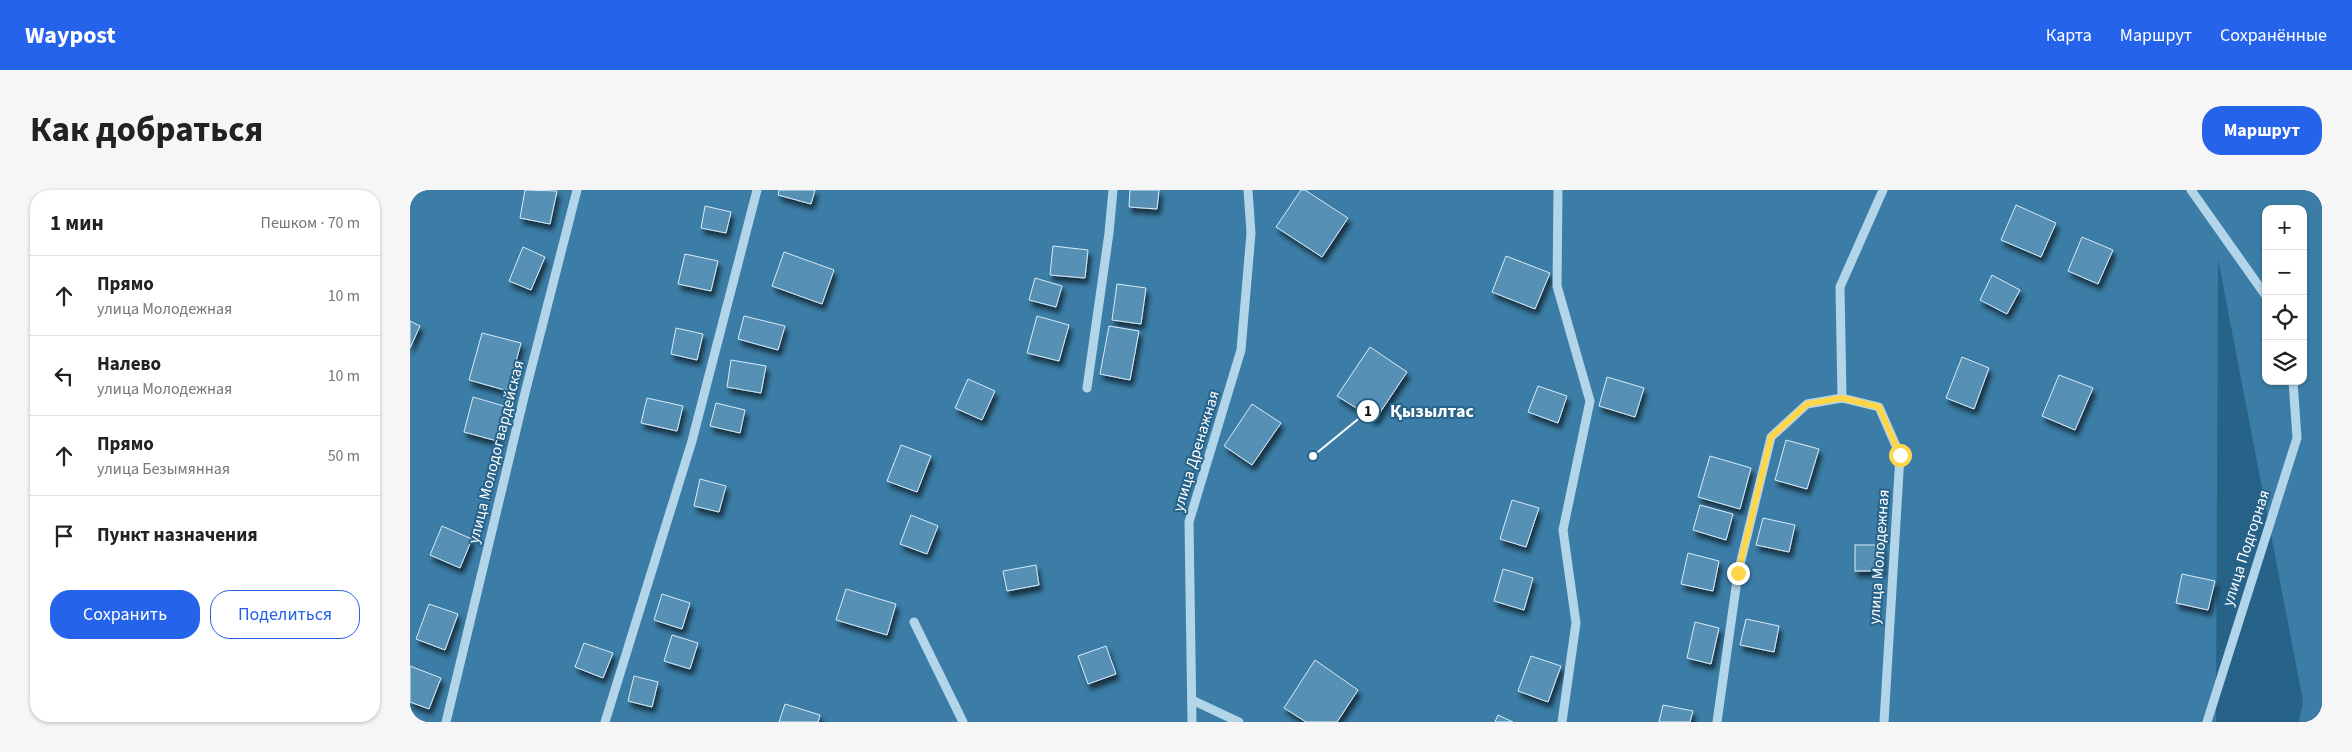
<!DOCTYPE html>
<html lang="ru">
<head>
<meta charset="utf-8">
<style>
	:root { --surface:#fff; --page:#f6f6f6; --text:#222; --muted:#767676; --line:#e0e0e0; --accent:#2563eb }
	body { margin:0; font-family:"Source Sans 3",sans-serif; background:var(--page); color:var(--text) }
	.controls { position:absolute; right:15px; top:15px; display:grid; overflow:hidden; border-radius:10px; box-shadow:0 1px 4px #0004 }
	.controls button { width:45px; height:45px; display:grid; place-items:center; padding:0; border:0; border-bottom:1px solid var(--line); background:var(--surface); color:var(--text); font:25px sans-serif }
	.stop { position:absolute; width:15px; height:15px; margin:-11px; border:4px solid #ffd54a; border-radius:50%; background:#fff }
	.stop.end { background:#ffd54a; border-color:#fff; box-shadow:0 1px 5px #0008 }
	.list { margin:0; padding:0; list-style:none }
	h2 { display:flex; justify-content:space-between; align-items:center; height:65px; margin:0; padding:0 20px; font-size:21px }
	h2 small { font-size:16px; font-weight:400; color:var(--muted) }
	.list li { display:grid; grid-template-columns:32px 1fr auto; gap:15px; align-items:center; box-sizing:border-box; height:80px; padding:0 20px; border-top:1px solid var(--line) }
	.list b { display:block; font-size:19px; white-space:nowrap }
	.list p { margin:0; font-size:16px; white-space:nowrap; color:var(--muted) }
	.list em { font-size:16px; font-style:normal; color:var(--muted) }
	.actions { display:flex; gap:10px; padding:15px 20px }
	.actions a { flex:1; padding:11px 0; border:1px solid var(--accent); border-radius:20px; text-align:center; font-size:18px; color:var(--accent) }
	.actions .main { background:var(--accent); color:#fff }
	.icon { flex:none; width:28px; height:28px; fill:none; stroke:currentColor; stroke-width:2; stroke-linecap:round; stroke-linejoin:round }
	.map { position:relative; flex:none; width:1912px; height:532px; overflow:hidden; border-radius:20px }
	header { display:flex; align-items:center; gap:30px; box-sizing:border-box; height:70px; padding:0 25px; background:var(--accent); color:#fff }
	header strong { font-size:24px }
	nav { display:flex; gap:28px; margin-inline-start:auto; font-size:18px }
	.intro { display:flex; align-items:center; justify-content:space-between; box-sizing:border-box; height:120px; padding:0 30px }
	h1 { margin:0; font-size:35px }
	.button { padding:12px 22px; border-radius:20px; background:var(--accent); color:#fff; font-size:18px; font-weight:700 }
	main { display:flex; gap:30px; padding:0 30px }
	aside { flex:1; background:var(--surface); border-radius:20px; box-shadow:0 1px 4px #0004 }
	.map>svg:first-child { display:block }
	.green { fill:#3b7da6; fill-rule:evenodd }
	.building { fill:#5790b4; stroke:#d7ebf7; filter:url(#shadow) }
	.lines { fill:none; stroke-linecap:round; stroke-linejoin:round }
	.minor { stroke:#b3d5e9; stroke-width:9 }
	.route { stroke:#ffd54a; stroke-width:6 }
	.labels { text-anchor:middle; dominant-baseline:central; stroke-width:4; stroke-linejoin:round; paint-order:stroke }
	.street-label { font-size:16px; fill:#fff; stroke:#276289 }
	.leader { fill:none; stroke:#fff; stroke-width:2 }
	.callout-dot { fill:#fff; stroke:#276289; stroke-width:2 }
	.mark-label { font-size:15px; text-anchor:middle; font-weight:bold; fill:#111 }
	.callout-label { font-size:18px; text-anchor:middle; font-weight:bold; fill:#fff; stroke:#276289; stroke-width:4; stroke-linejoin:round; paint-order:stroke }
</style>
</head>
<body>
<header>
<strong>Waypost</strong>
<nav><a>Карта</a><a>Маршрут</a><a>Сохранённые</a></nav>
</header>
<div class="intro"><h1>Как добраться</h1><a class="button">Маршрут</a></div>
<main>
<aside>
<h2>1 мин<small>Пешком · 70 m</small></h2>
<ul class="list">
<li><svg class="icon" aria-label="ahead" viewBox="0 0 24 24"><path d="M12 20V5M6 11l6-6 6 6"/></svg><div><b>Прямо</b><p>улица Молодежная</p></div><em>10 m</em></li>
<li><svg class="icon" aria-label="left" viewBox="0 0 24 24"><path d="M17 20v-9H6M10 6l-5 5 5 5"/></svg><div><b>Налево</b><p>улица Молодежная</p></div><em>10 m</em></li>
<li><svg class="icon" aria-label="ahead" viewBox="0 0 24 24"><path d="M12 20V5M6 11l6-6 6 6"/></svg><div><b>Прямо</b><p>улица Безымянная</p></div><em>50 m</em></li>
<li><svg class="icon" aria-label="arrive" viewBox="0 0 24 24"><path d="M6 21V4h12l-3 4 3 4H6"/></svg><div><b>Пункт назначения</b></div></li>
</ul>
<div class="actions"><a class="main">Сохранить</a><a>Поделиться</a></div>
</aside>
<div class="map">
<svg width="1912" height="532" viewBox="0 0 1912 532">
	<defs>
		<filter id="shadow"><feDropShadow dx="3" dy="5.5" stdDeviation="2.5" flood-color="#0009"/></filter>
	</defs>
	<rect width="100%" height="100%" fill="#276289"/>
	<!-- green -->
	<path class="green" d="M 0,0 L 1912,0 L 1912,532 L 1889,532 L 1893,511 L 1808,69 L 1806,532 L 0,532 ZM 1856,19 L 1893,19 L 1893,191 L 1856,191 Z"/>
	<!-- building -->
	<g class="building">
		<path d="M 115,0 L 147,1 L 140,34 L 110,28 Z"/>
		<path d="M 369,0 L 405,0 L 401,14 L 368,5 Z"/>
		<path d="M 720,0 L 749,0 L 747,19 L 719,17 Z"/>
		<path d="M 891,0 L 895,0 L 938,28 L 912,67 L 866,37 Z"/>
		<path d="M 1606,15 L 1646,33 L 1631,67 L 1591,50 Z"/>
		<path d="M 295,16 L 321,22 L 316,43 L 291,38 Z"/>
		<path d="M 1672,47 L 1703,60 L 1688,94 L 1658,81 Z"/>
		<path d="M 643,56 L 678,60 L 675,88 L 640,85 Z"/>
		<path d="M 113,57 L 135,67 L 121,100 L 99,91 Z"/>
		<path d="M 374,62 L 424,80 L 412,114 L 362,96 Z"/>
		<path d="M 275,64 L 308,71 L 301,101 L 268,94 Z"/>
		<path d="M 1096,66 L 1140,83 L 1125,119 L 1082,102 Z"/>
		<path d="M 1582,85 L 1610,100 L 1597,124 L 1570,110 Z"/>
		<path d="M 625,88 L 652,96 L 646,117 L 619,110 Z"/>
		<path d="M 707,94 L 736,98 L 731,134 L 702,130 Z"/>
		<path d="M 334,126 L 375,136 L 368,160 L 328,149 Z"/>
		<path d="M 627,126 L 659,135 L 649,171 L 617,163 Z"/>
		<path d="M 0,131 L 10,136 L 0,158 Z"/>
		<path d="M 699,136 L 729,141 L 720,190 L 690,184 Z"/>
		<path d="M 266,138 L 293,144 L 287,170 L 261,164 Z"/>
		<path d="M 72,143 L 111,153 L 98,201 L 59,190 Z"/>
		<path d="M 960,157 L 997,182 L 965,230 L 927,206 Z"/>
		<path d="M 1552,167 L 1579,178 L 1564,219 L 1536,208 Z"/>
		<path d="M 321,170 L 356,176 L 351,203 L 317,197 Z"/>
		<path d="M 1649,185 L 1683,198 L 1665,240 L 1632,226 Z"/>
		<path d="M 1197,187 L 1234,198 L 1225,227 L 1189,216 Z"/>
		<path d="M 558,189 L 585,201 L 572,230 L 545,218 Z"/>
		<path d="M 1128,196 L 1157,206 L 1148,233 L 1118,222 Z"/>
		<path d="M 63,207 L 97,217 L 87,251 L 54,242 Z"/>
		<path d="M 237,208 L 273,216 L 267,241 L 231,233 Z"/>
		<path d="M 306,213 L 335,220 L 330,243 L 300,236 Z"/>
		<path d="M 842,214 L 871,233 L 842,275 L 814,256 Z"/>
		<path d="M 1376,250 L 1409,259 L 1397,299 L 1365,290 Z"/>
		<path d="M 491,255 L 521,266 L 507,302 L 477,291 Z"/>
		<path d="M 1300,266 L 1341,278 L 1330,319 L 1288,307 Z"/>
		<path d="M 290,289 L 316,296 L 309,322 L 284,316 Z"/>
		<path d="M 1102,310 L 1129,318 L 1116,357 L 1090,349 Z"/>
		<path d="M 1290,315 L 1323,324 L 1316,350 L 1283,340 Z"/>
		<path d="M 501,325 L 528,336 L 517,364 L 490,354 Z"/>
		<path d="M 1353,328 L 1385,335 L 1379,362 L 1346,355 Z"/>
		<path d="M 32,336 L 62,349 L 50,378 L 20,365 Z"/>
		<rect x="1445" y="355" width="27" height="26"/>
		<path d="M 1278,363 L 1309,371 L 1303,401 L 1271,394 Z"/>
		<path d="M 626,375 L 629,395 L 597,401 L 593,381 Z"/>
		<path d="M 1093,379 L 1123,388 L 1114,420 L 1084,411 Z"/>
		<path d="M 1772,384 L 1805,391 L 1798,420 L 1766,413 Z"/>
		<path d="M 436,399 L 486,414 L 477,445 L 426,430 Z"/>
		<path d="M 252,404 L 280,413 L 272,439 L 244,430 Z"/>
		<path d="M 19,414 L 48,424 L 35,460 L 6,449 Z"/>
		<path d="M 1336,429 L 1369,436 L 1364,462 L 1330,455 Z"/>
		<path d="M 1285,432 L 1309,438 L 1301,474 L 1277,468 Z"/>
		<path d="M 262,445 L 288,453 L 280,479 L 254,471 Z"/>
		<path d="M 174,453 L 203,463 L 193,488 L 165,477 Z"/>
		<path d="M 696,456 L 706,484 L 678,494 L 668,466 Z"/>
		<path d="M 1121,466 L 1151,476 L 1138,512 L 1108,501 Z"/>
		<path d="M 905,470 L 948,500 L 927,532 L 896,532 L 874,518 Z"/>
		<path d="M 0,476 L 31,488 L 19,519 L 0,512 Z"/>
		<path d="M 224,486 L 248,492 L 242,517 L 218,511 Z"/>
		<path d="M 375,514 L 410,525 L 408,532 L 369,532 Z"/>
		<path d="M 1253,515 L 1283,521 L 1280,532 L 1249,532 Z"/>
		<path d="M 1088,525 L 1103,532 L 1085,532 Z"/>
	</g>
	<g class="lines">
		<!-- minor -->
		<g class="minor">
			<path d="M 1148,0 L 1147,96 L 1180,211 L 1153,340 L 1166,433 L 1152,532"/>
			<path d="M 1781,0 L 1856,106"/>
			<path d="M 677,198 L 699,43 L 703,0"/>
			<path d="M 1432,208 L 1430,97 L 1473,0"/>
			<path d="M 504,432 L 553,532"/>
			<path d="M 782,510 L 829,532"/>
			<path d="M 36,532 L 115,203 L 167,0"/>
			<path d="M 195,532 L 282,251 L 347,0"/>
			<path d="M 782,532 L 779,332 L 831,160 L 841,43 L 838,0"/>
			<path d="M 1307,532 L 1328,383 L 1361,247 L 1397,214 L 1432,208 L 1469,217 L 1490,265 L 1474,532"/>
			<path d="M 1797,532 L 1887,248 L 1883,191"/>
		</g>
	</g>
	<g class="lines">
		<!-- route -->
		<path class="route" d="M 1328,383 L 1361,247 L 1397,214 L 1432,208 L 1469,217 L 1490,265"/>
	</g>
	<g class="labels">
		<!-- street labels -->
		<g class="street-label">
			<text transform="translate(786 261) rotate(-73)">улица Дренажная</text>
			<text transform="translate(86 262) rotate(-76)">улица Молодогвардейская</text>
			<text transform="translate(1836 358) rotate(-72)">улица Подгорная</text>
			<text transform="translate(1469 367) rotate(-86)">улица Молодежная</text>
		</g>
	</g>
	<!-- callouts -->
	<path class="leader" d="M903 266L958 221"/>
	<g class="callout-dot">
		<circle cx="903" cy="266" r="5"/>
		<circle cx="958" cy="221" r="12"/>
	</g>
	<g class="mark-label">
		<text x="958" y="226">1</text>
	</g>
	<g class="callout-label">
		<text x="1022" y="227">Қызылтас</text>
	</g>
</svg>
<div class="controls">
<button>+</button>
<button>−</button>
<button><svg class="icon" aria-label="locate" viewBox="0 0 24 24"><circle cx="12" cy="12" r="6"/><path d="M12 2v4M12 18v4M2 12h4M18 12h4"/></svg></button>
<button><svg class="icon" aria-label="layers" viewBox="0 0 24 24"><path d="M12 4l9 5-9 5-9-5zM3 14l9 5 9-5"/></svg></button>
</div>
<div class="stop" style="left:1490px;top:265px"></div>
<div class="stop end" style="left:1328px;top:383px"></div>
</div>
</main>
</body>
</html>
